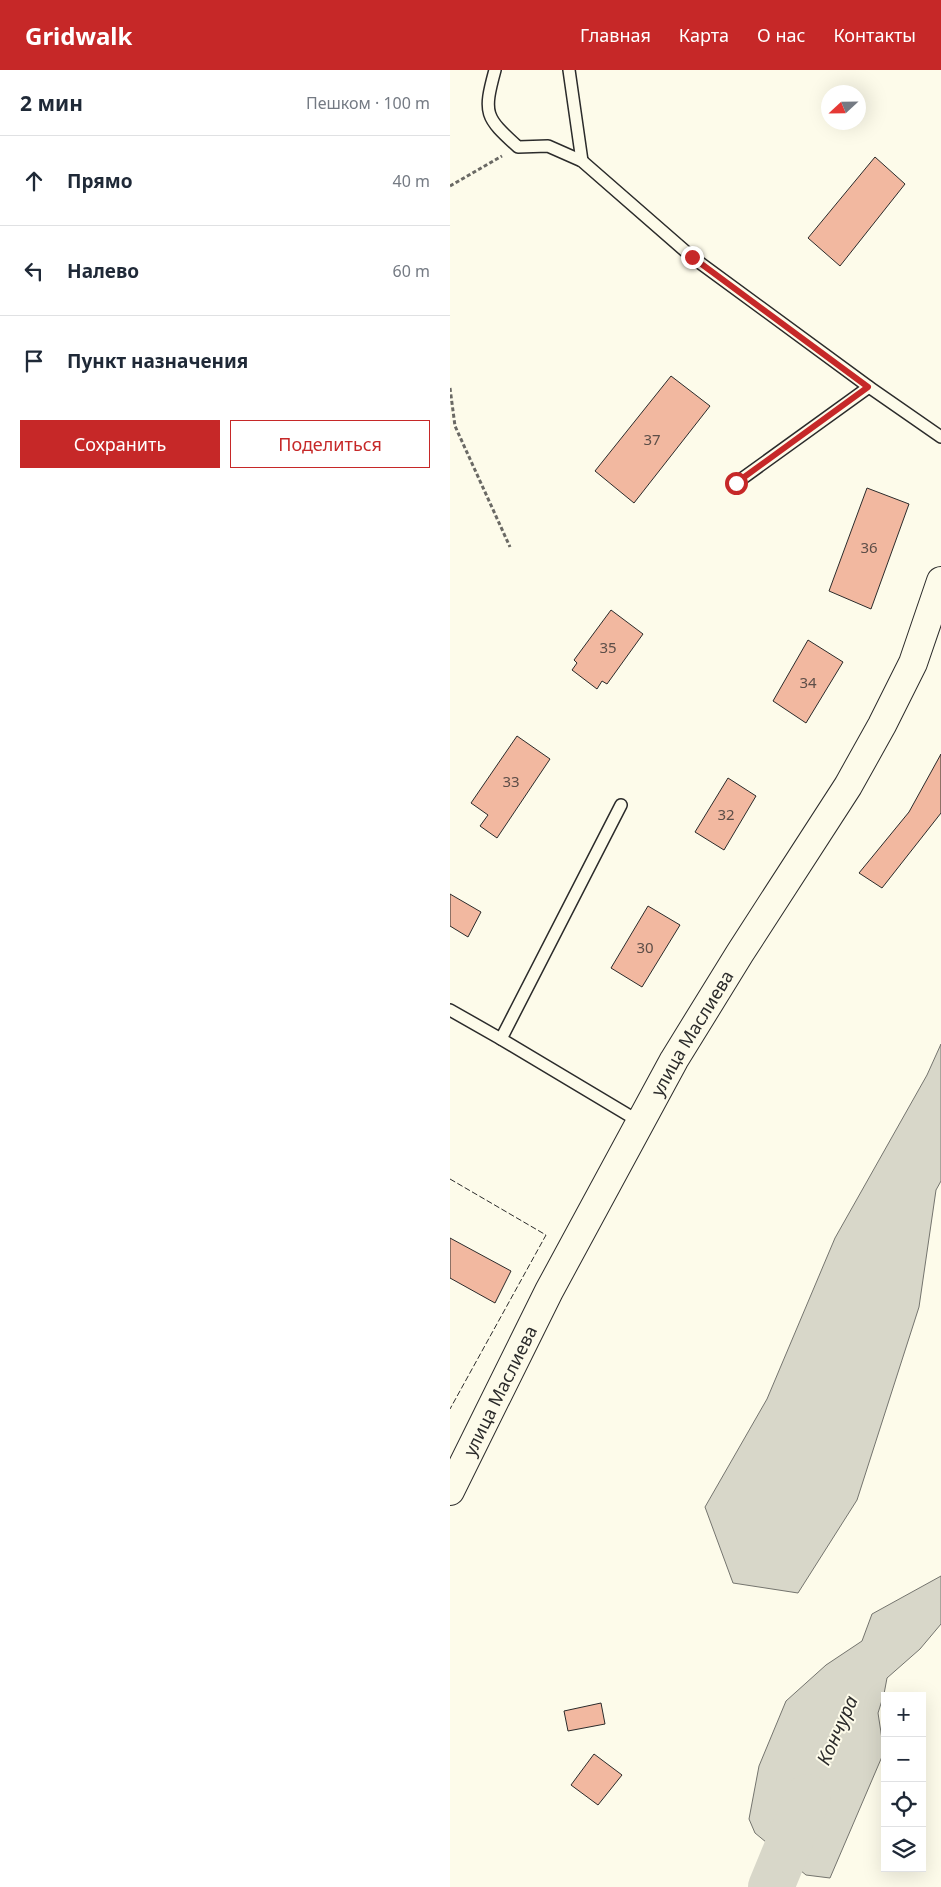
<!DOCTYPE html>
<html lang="ru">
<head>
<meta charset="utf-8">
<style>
	:root { --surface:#fff; --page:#f6f6f7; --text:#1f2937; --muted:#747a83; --line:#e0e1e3; --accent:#c62828 }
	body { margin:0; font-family:"Noto Sans",sans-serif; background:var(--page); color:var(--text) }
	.controls { position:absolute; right:15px; bottom:15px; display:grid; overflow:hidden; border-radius:0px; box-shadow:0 5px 20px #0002 }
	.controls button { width:45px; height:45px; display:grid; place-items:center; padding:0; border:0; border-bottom:1px solid var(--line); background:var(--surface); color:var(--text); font:25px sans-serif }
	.compass { position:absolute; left:371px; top:15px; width:45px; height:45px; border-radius:50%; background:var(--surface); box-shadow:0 5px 20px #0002; rotate:248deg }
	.stop { position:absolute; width:15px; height:15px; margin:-11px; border:4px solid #c62828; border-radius:50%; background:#fff }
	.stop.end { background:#c62828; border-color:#fff; box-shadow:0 1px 5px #0008 }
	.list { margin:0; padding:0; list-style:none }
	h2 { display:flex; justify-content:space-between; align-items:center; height:65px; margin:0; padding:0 20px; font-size:21px }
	h2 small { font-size:16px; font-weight:400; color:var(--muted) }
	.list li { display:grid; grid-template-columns:32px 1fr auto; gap:15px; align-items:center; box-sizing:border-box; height:90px; padding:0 20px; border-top:1px solid var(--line) }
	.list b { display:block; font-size:19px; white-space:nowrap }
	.list em { font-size:16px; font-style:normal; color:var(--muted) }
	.actions { display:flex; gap:10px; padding:15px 20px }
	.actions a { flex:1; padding:11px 0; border:1px solid var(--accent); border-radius:0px; text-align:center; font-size:18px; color:var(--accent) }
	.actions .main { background:var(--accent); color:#fff }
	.icon { flex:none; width:28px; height:28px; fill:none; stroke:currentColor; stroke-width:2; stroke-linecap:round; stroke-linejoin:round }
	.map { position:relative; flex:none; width:491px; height:1817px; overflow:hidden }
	header { display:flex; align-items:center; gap:30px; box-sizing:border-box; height:70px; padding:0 25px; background:var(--accent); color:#fff }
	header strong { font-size:24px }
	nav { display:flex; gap:28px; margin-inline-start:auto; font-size:18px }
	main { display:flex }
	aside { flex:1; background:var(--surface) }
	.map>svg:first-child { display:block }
	.water { fill:#d8d7c9; stroke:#74746e }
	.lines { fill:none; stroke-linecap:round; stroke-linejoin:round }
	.river { stroke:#d8d7c9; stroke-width:46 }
	.building { fill:#f2b8a0; stroke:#2b2b2b }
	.lane-casing { stroke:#2b2b2b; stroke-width:14 }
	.secondary-casing { stroke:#2b2b2b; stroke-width:30 }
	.path { stroke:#6a6964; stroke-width:3; stroke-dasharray:4 2.5; stroke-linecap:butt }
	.lane { stroke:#fdfbea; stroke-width:11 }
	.secondary { stroke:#fdfbea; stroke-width:28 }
	.fence { stroke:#2b2b2b; stroke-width:1; stroke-dasharray:6 2.5; stroke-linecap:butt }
	.route { stroke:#c62828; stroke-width:6 }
	.labels { text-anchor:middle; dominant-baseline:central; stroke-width:4; stroke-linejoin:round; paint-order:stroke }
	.number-label { font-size:15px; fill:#5d4e48 }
	.street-label { font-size:18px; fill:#2b2b2b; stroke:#fdfbea }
	.water-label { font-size:19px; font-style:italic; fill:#2b2b2b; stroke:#fdfbea }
</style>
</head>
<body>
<header>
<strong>Gridwalk</strong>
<nav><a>Главная</a><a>Карта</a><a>О нас</a><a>Контакты</a></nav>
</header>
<main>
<aside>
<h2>2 мин<small>Пешком · 100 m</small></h2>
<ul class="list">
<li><svg class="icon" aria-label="ahead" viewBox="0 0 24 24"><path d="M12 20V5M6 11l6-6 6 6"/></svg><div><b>Прямо</b></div><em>40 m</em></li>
<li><svg class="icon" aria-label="left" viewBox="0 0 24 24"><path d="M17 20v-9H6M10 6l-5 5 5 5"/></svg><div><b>Налево</b></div><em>60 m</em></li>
<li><svg class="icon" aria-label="arrive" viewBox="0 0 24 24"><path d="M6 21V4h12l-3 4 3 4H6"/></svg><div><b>Пункт назначения</b></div></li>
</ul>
<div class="actions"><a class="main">Сохранить</a><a>Поделиться</a></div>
</aside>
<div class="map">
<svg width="491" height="1817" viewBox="0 0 491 1817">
	<rect width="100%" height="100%" fill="#fdfbea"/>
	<!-- water -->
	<g class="water">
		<path d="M 491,974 L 491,1111 L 486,1120 L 469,1237 L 407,1430 L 348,1523 L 283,1513 L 255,1437 L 317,1329 L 385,1168 L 477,1005 Z"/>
		<path d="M 491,1506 L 491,1554 L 470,1579 L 437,1608 L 434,1624 L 428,1643 L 434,1682 L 380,1808 L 356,1805 L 305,1763 L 299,1749 L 309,1696 L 336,1631 L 376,1595 L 412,1571 L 422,1544 Z"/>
	</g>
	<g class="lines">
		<!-- river -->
		<path class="river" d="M 321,1817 L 358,1727"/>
	</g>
	<!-- building -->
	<g class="building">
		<path d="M 425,87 L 455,114 L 390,196 L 358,168 Z"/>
		<path d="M 221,306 L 260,336 L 184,433 L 145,401 Z"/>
		<path d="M 417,418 L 459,434 L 421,539 L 379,521 Z"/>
		<path d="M 161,540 L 193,564 L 157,614 L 152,611 L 147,619 L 122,600 L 127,593 L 124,590 Z"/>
		<path d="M 358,570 L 393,592 L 356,653 L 323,631 Z"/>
		<path d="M 67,666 L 100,689 L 47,768 L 30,756 L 38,745 L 21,733 Z"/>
		<path d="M 491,684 L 491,743 L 432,818 L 409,803 L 459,742 Z"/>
		<path d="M 278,708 L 306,726 L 274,780 L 245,762 Z"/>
		<path d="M 0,824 L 31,842 L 18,867 L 0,856 Z"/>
		<path d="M 198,836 L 230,855 L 192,917 L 161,898 Z"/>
		<path d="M 0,1168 L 61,1201 L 45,1233 L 0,1208 Z"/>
		<path d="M 151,1633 L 155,1654 L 118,1661 L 114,1641 Z"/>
		<path d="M 144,1684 L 172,1705 L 148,1735 L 121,1715 Z"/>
	</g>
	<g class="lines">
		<!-- lane casing -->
		<g class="lane-casing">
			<g id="lane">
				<path d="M 45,0 C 33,44 35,47 68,77 L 98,76 L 132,91 L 242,187 L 419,317 L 491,367"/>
				<path d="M 119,0 L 132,91"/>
				<path d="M 286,413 L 419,317"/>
				<path d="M 171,735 L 51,969 L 190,1052"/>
				<path d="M 0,940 L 51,969"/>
			</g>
		</g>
		<!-- secondary casing -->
		<g class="secondary-casing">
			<g id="secondary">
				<path id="s1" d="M 0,1421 L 99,1221 L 224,990 L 290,883 L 398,716 L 432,655 L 463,593 L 491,511"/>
			</g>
		</g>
		<!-- path -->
		<g class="path">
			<path d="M 0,116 L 52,86"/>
			<path d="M 0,318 L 5,356 L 60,477"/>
		</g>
		<!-- lane -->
		<use href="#lane" class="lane"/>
		<!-- secondary -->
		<use href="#secondary" class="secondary"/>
		<!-- fence -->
		<path class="fence" d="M 0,1109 L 96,1165 L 0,1339"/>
	</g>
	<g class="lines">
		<!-- route -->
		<path class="route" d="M 242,187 L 418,317 L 286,413"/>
	</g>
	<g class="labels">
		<!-- number labels -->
		<g class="number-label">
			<text x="202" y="369">37</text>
			<text x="419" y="477">36</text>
			<text x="158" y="577">35</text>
			<text x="358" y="612">34</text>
			<text x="61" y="711">33</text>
			<text x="276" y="744">32</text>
			<text x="195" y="877">30</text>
		</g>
		<!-- street labels -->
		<g class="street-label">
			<text stroke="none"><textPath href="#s1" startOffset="518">улица Маслиева</textPath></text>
			<text stroke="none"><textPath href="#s1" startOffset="112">улица Маслиева</textPath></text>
		</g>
		<!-- water labels -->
		<g class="water-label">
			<text transform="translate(387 1660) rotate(-66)">Кончура</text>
		</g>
	</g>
</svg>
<div class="controls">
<button>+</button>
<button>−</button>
<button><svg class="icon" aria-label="locate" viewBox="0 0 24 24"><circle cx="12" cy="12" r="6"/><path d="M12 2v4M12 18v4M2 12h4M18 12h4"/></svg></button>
<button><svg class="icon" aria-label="layers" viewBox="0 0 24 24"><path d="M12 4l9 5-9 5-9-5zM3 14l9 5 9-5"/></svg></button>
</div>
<svg class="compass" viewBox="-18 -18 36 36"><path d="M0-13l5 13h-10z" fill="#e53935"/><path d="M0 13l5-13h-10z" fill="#747a83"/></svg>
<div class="stop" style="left:286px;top:413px"></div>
<div class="stop end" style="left:242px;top:187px"></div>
</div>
</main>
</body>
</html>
